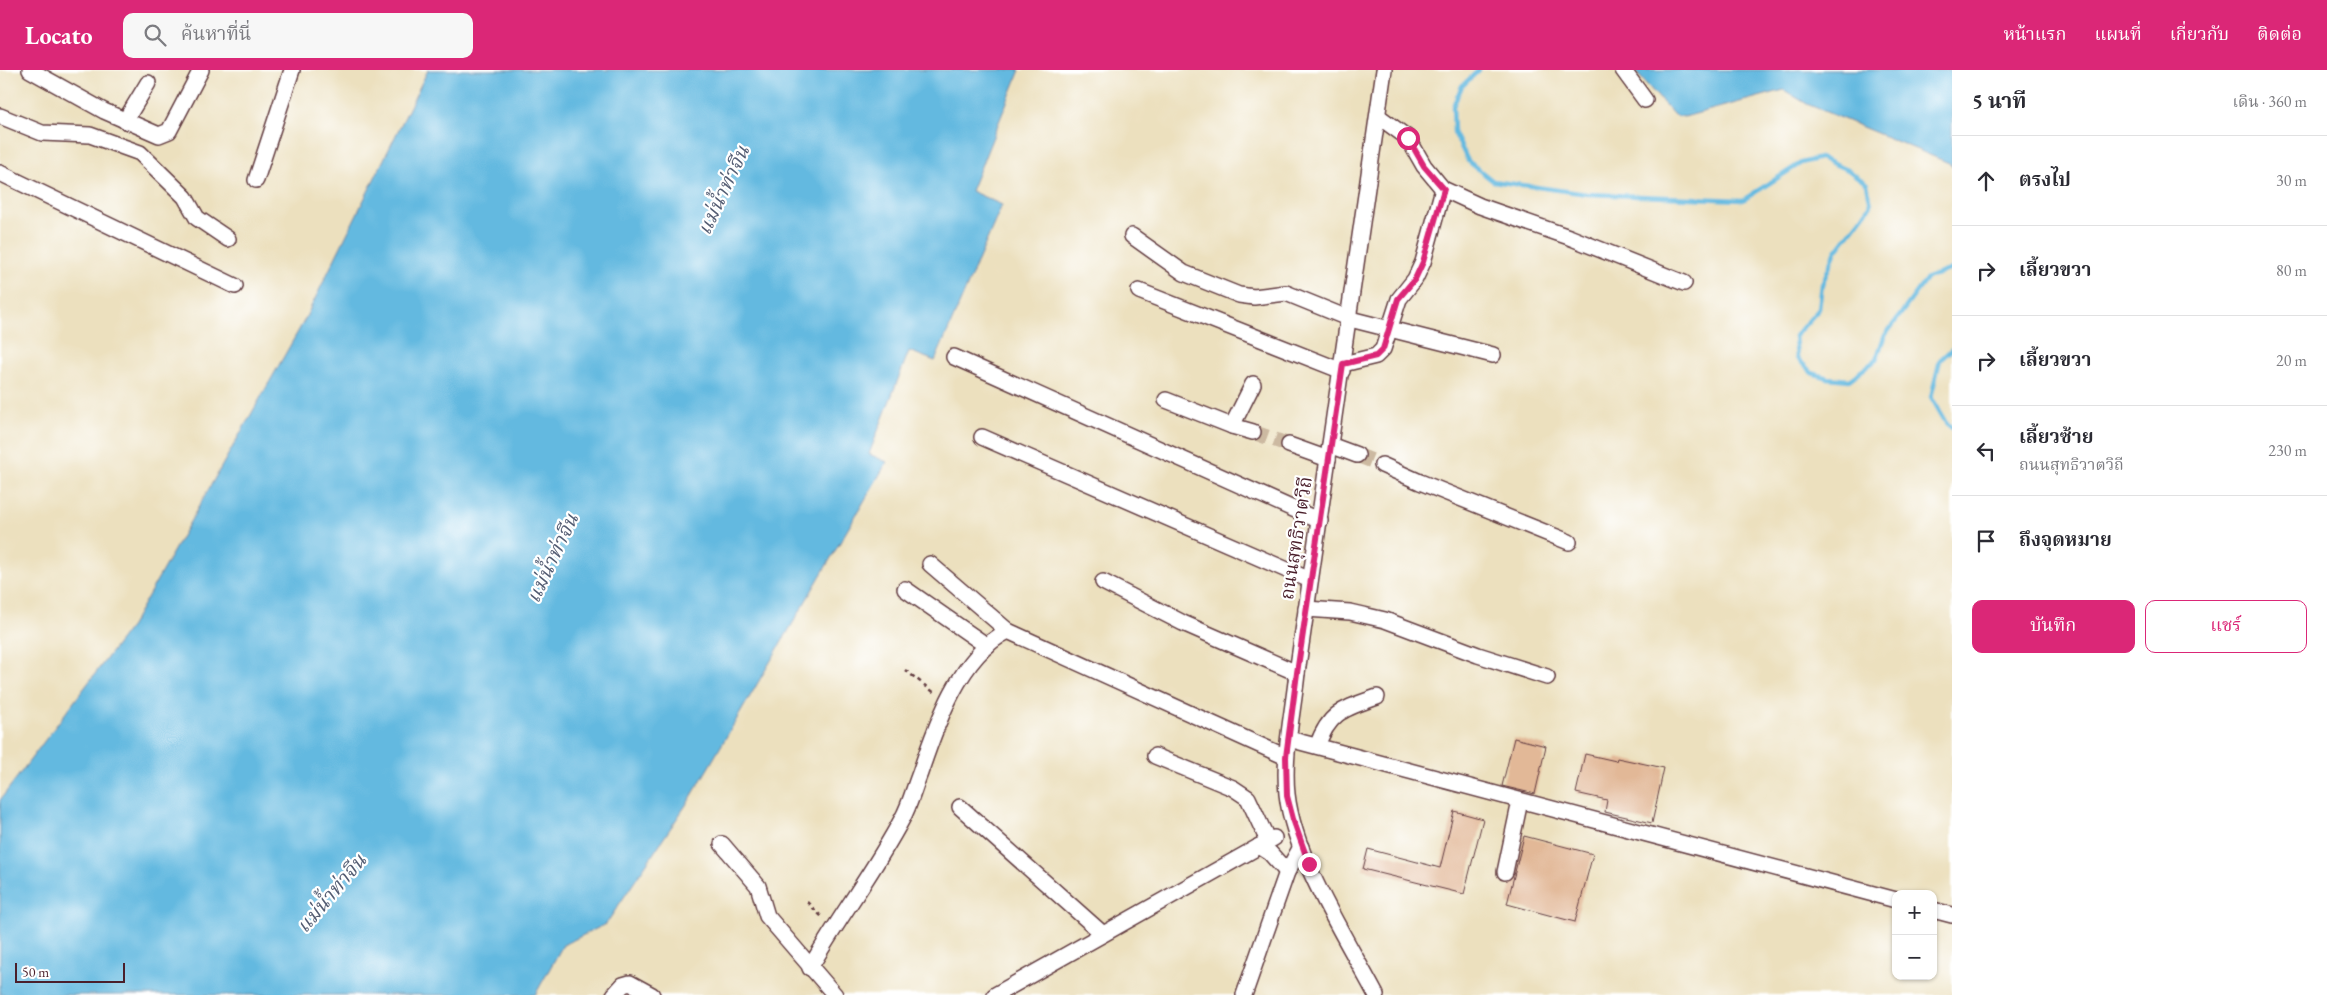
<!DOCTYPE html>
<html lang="th">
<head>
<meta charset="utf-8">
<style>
	:root { --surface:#fff; --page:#f7f7f7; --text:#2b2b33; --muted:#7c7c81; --line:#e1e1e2; --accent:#db2777 }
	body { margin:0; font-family:"EB Garamond","Noto Serif Thai",serif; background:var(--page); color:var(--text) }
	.controls { position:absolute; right:15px; bottom:15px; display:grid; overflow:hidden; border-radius:10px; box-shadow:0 1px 4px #0004 }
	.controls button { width:45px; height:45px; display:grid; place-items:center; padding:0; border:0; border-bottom:1px solid var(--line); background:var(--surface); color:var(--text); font:25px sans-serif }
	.scale { position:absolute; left:15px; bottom:12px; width:110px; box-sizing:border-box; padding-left:5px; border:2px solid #4a1f2b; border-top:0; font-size:14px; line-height:18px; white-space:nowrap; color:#4a1f2b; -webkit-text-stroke:4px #fff; paint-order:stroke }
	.stop { position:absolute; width:15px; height:15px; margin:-11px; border:4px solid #db2777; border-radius:50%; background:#fff }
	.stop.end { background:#db2777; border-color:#fff; box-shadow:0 1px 5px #0008 }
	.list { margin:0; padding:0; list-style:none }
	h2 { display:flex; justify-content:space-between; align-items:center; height:65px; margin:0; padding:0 20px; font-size:21px }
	h2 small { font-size:16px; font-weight:400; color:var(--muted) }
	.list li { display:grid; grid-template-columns:32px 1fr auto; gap:15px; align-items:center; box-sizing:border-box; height:90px; padding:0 20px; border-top:1px solid var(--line) }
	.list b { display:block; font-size:19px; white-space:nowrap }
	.list p { margin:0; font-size:16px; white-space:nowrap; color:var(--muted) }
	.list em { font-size:16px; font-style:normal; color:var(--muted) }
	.actions { display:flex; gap:10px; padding:15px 20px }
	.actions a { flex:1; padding:11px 0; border:1px solid var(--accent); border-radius:10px; text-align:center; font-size:18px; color:var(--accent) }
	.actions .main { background:var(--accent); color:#fff }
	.icon { flex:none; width:28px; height:28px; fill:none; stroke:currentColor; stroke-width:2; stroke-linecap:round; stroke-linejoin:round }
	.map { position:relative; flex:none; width:1952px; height:925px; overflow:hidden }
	header { display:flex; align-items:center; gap:30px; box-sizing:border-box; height:70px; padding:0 25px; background:var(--accent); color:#fff }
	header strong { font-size:24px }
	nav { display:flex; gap:28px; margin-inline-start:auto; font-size:18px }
	.search { width:350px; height:45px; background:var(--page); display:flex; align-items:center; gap:12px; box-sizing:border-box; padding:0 18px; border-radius:10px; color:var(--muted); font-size:19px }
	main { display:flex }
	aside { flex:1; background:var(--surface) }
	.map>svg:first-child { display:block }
	.water { fill:#63b9e0; stroke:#566c86 }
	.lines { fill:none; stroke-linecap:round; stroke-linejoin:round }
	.stream { stroke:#63b9e0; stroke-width:4.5 }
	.building { fill:#e2b897 }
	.minor-tunnel { stroke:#ccb9a1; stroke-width:15; stroke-dasharray:15 8; stroke-linecap:butt }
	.minor-casing { stroke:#623c41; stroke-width:18 }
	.path { stroke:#623c41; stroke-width:2.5; stroke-dasharray:4 4; stroke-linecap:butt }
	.minor { stroke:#fff; stroke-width:15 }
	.route { stroke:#db2777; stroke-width:6 }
	.labels { text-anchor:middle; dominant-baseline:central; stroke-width:4.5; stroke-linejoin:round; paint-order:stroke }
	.street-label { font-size:19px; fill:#4a1f2b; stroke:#fff }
	.water-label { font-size:20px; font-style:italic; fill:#545d73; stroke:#fff }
</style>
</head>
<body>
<header>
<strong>Locato</strong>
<div class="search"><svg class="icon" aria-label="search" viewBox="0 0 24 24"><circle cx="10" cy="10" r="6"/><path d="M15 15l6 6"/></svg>ค้นหาที่นี่</div>
<nav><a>หน้าแรก</a><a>แผนที่</a><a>เกี่ยวกับ</a><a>ติดต่อ</a></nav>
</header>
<main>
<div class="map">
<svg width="1952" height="925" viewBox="0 0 1952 925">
	<rect width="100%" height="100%" fill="#fff"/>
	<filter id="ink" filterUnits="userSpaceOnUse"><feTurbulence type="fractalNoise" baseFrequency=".02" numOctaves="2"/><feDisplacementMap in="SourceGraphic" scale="10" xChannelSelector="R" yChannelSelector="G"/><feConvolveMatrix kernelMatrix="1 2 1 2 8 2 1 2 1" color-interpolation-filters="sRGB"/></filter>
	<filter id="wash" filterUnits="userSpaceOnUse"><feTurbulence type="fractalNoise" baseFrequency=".0096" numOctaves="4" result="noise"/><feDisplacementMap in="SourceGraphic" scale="20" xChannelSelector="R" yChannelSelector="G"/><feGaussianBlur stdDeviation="1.12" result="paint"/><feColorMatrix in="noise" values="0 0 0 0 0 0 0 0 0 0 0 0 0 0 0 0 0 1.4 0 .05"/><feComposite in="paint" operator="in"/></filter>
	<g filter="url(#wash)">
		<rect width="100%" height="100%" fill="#ece0be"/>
		<!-- water -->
		<g class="water">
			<path d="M 428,0 L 1020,0 L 971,121 L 1002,135 L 935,291 L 909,281 L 869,384 L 887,392 L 690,729 L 606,854 L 563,875 L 535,925 L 0,925 L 0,730 L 131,556 L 304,251 Z"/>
			<path d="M 1634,0 L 1952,0 L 1952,97 L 1949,93 L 1807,34 L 1784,20 L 1684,47 L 1674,45 Z"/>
		</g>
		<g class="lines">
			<!-- stream -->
			<g class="stream">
				<path d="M 1479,0 L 1462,16 L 1453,36 L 1454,62 L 1468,91 L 1493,111 L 1587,124 L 1743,130 L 1801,93 L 1820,88 L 1848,100 L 1867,114 L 1871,135 L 1836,181 L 1822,214 L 1819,239 L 1795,266 L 1797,288 L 1812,303 L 1828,308 L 1849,310 L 1876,290 L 1884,267 L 1927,208 L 1952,199"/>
				<path d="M 1952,279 L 1940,290 L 1931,327 L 1946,353 L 1952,358"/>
			</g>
		</g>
		<g id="blocks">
			<!-- building -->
			<g class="building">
				<path d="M 1514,668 L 1546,676 L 1535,724 L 1502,716 Z"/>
				<path d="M 1585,684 L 1616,691 L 1617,688 L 1664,698 L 1652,753 L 1605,742 L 1607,730 L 1576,723 Z"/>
				<path d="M 1454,741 L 1483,749 L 1464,824 L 1363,799 L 1368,779 L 1440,798 Z"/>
				<path d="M 1524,766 L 1593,784 L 1575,852 L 1507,834 Z"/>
			</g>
		</g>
	</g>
	<g filter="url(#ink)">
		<use href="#blocks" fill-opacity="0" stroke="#623c41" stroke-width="1"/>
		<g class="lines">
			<!-- minor-tunnel -->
			<g class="minor-tunnel">
				<path d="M 1253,362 L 1289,375"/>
				<path d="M 1357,385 L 1382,395"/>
			</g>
			<!-- minor casing -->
			<g class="minor-casing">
				<g id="minor">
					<path d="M 30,0 L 104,41 L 159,65 L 169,61 L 201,0"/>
					<path d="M 1623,0 L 1645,30"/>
					<path d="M 0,46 L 42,63 L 90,65 L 140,83 L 185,127 L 197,148 L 228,169"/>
					<path d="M 1378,46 L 1408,68 L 1424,96 L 1443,119 L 1480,136 L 1569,167 L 1684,213"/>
					<path d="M 125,51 L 148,13"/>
					<path d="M 0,103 L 235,216"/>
					<path d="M 256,110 L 292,0"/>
					<path d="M 1132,166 L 1184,203 L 1239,225 L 1254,227 L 1286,223 L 1350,249 L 1493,285"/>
					<path d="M 1139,221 L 1342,301"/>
					<path d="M 954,287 L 1320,451"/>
					<path d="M 1343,294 L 1376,286 L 1383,279 L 1399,229 L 1415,209 L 1423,192 L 1443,119"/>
					<path d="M 1166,330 L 1232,356 L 1253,362"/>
					<path d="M 1232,356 L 1253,314"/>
					<path d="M 982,367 L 1310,510"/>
					<path d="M 1289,375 L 1328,389"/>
					<path d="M 1330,375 L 1357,385"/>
					<path d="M 1382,395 L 1420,412 L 1569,472"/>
					<path d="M 930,494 L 1008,561"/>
					<path d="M 1103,512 L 1183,553 L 1297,603"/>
					<path d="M 905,519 L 987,576"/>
					<path d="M 1306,539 L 1350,542 L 1385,550 L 1478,585 L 1547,607"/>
					<path d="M 1289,669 L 1896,830"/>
					<path d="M 1317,676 C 1330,641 1344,639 1377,627"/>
					<path d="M 1155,686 L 1233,718 L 1248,728 L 1268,771"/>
					<path d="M 960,737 L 1103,864"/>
					<path d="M 722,774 L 758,816 L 767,846 L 835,925"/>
					<path d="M 1259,776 L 1270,783 L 1287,802"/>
					<path d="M 1505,802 L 1520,731"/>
					<path d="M 1933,840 L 1952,845"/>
					<path d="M 810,898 C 839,847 875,800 902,749 C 910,735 914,718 920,703 C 936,655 960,585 1008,561 L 1286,687"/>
					<path d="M 614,925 L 623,915 L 630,913 L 652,925"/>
					<path d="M 995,925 L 1274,768"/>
					<path d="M 1244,925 L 1287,802 L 1301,777"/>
					<path d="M 1376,925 C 1346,868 1294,788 1287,724 C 1283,684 1293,643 1297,603 L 1384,0"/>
				</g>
			</g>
			<!-- path -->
			<g class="path">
				<path d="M 905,600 L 936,624"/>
				<path d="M 807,832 L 823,848"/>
			</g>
			<!-- minor -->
			<use href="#minor" class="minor"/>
		</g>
	</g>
	<g class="lines" filter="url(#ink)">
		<!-- route -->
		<path class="route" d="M 1309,794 L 1293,749 L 1287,726 L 1286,687 L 1297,603 L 1343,294 L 1376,286 L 1383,279 L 1398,229 L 1415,209 L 1423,192 L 1444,119 L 1424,96 L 1408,68"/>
	</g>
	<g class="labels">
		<!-- street labels -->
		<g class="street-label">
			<text transform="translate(1296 468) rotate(-81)">ถนนสุทธิวาตวิถี</text>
		</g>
		<!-- water labels -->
		<g class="water-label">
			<text transform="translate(723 120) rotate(-65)">แม่น้ำท่าจีน</text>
			<text transform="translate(552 488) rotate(-65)">แม่น้ำท่าจีน</text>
			<text transform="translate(331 823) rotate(-50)">แม่น้ำท่าจีน</text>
		</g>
	</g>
</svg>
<div class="controls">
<button>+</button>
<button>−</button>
</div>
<div class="scale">50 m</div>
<div class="stop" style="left:1408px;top:68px"></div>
<div class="stop end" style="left:1309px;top:794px"></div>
</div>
<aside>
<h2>5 นาที<small>เดิน · 360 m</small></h2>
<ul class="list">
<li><svg class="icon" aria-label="ahead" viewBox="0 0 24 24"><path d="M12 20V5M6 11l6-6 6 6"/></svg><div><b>ตรงไป</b></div><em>30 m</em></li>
<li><svg class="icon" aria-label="right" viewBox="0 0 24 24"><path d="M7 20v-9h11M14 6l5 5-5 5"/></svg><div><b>เลี้ยวขวา</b></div><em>80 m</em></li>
<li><svg class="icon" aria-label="right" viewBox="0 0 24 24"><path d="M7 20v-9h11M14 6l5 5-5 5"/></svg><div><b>เลี้ยวขวา</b></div><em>20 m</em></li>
<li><svg class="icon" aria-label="left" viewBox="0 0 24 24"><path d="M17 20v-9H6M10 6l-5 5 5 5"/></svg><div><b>เลี้ยวซ้าย</b><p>ถนนสุทธิวาตวิถี</p></div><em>230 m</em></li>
<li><svg class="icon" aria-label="arrive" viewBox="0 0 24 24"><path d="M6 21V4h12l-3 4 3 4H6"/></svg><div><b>ถึงจุดหมาย</b></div></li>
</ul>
<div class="actions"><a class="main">บันทึก</a><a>แชร์</a></div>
</aside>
</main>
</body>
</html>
